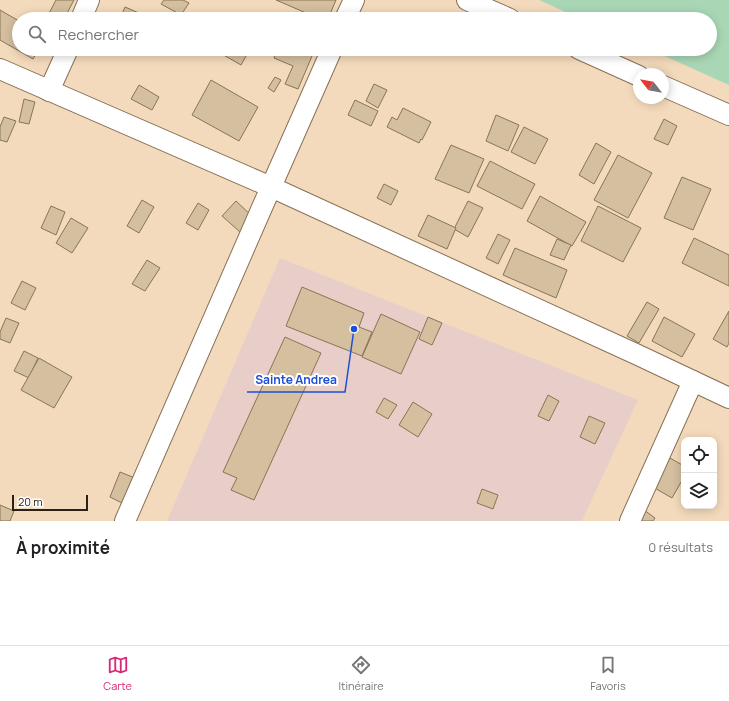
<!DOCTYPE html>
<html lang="fr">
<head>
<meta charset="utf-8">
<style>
	:root { --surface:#fff; --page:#f2f2f2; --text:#202124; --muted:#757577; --line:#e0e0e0; --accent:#db2777 }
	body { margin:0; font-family:Manrope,sans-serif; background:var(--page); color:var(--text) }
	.controls { position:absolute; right:12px; bottom:12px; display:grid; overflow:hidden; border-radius:8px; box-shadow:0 2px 10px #0003 }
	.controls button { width:36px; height:36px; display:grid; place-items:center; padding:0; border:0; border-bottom:1px solid var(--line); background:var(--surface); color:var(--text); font:20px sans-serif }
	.compass { position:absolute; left:633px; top:68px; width:36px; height:36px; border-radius:50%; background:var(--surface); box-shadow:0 2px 10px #0003; rotate:301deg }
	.scale { position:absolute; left:12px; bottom:10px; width:76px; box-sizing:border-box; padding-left:4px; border:2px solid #2b2116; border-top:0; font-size:11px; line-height:14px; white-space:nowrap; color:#2b2116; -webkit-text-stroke:3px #fff; paint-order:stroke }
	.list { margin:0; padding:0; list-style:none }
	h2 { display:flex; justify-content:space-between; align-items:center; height:52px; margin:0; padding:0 16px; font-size:17px }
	h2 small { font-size:13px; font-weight:400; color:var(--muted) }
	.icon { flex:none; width:22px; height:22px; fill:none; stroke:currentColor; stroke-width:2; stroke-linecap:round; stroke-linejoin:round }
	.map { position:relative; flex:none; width:729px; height:521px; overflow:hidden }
	.search { position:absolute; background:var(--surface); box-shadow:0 2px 10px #0003; left:12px; right:12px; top:12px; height:44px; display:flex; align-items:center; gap:10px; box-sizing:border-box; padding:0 14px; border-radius:22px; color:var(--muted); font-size:15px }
	.sheet { height:124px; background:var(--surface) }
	nav { display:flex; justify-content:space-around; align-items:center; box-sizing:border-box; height:56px; border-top:1px solid var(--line); background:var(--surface); font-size:11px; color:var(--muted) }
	nav a { display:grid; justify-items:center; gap:2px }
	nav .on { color:var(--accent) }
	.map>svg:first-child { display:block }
	.education { fill:#e8cec9 }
	.green { fill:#a9d7b5 }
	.building { fill:#d4bf9f; stroke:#887456 }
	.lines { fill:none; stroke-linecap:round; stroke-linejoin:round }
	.minor-casing { stroke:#887055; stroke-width:22 }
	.minor { stroke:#fff; stroke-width:20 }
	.leader { fill:none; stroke:#1d4ed8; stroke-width:1.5 }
	.callout-dot { fill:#1d4ed8; stroke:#fff; stroke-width:1.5 }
	.callout-label { font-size:12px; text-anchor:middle; font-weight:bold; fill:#1d4ed8; stroke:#fff; stroke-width:4; stroke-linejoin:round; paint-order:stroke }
</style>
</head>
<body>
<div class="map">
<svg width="729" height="521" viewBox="0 0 729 521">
	<rect width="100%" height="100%" fill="#f4dabc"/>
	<!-- education -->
	<path class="education" d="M 280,258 L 638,400 L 582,521 L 167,521 Z"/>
	<!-- green -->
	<path class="green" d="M 539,0 L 729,0 L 729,85 L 649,49 L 710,49 L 710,19 L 581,19 Z"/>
	<!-- building -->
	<g class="building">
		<path d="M 56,0 L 74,0 L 64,19 L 46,19 Z"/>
		<path d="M 164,0 L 183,0 L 189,3 L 181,15 L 161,4 Z"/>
		<path d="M 276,0 L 336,0 L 328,19 L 320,19 Z"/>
		<path d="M 125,7 L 153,19 L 120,19 Z"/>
		<path d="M 0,10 L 19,21 L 19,49 L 39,49 L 33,59 L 0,40 Z"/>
		<path d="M 222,49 L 250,49 L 241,65 L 220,53 Z"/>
		<path d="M 278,49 L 315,49 L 298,89 L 285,84 L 293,66 L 274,58 Z"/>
		<path d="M 275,77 L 281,80 L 274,92 L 268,88 Z"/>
		<path d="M 211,80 L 258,107 L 239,141 L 192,115 Z"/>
		<path d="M 374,84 L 387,90 L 378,108 L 366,101 Z"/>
		<path d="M 139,85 L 159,97 L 152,110 L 131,99 Z"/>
		<path d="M 24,99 L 35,102 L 29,124 L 19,122 Z"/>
		<path d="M 355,100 L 378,111 L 371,126 L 348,115 Z"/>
		<path d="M 403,108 L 431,122 L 422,140 L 421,139 L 419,143 L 387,127 L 392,117 L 397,120 Z"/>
		<path d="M 496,115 L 519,125 L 508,151 L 486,141 Z"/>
		<path d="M 4,117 L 16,121 L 7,142 L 0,140 L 0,127 Z"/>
		<path d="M 664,119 L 677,126 L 668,145 L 654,139 Z"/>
		<path d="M 524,127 L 548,139 L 535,164 L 511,152 Z"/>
		<path d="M 596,143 L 611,152 L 594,184 L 579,175 Z"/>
		<path d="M 451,145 L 484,159 L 469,193 L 435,179 Z"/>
		<path d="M 618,155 L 652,173 L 628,218 L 594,200 Z"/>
		<path d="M 490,161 L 535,184 L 522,209 L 477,186 Z"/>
		<path d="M 682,177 L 711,189 L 693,230 L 664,218 Z"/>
		<path d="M 384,184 L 398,191 L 391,205 L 377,198 Z"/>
		<path d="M 540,196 L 586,222 L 572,246 L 527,221 Z"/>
		<path d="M 142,200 L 154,207 L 139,233 L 127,226 Z"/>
		<path d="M 236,201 L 253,217 L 240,232 L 222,216 Z"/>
		<path d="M 468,201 L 483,208 L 468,237 L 454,229 Z"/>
		<path d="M 198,203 L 209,210 L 198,230 L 186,223 Z"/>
		<path d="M 51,206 L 65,212 L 56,235 L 41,228 Z"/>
		<path d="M 598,206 L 641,228 L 623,262 L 581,241 Z"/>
		<path d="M 428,215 L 456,228 L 447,249 L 418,236 Z"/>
		<path d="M 71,218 L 88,228 L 72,253 L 56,243 Z"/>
		<path d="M 498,234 L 510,240 L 498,264 L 486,258 Z"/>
		<path d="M 694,238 L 729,255 L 729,286 L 682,263 Z"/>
		<path d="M 557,239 L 571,245 L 564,260 L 550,255 Z"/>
		<path d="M 515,248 L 567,270 L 556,298 L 503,275 Z"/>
		<path d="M 147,260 L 160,268 L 145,291 L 132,284 Z"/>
		<path d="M 22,281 L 36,288 L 25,310 L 11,303 Z"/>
		<path d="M 302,287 L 364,313 L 359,327 L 372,332 L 362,356 L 286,326 Z"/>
		<path d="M 647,302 L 659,309 L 639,343 L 627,336 Z"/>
		<path d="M 729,311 L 729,343 L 727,347 L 713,339 Z"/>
		<path d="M 381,314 L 420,332 L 401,374 L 362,357 Z"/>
		<path d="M 428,317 L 442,323 L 432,345 L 419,339 Z"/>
		<path d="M 664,317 L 695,334 L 682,357 L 652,341 Z"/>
		<path d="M 6,318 L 19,323 L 10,343 L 0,339 L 0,332 Z"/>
		<path d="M 285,337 L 321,353 L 254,500 L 231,490 L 237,478 L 223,472 Z"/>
		<path d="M 24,351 L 38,358 L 29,378 L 14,371 Z"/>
		<path d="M 39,358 L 72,377 L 54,408 L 21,390 Z"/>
		<path d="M 548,395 L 559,401 L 549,421 L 538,416 Z"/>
		<path d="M 384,398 L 397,405 L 388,419 L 376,412 Z"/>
		<path d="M 413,402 L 432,414 L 418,437 L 399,425 Z"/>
		<path d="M 589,416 L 605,423 L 595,444 L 580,437 Z"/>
		<path d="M 670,458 L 684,466 L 684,477 L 672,498 L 653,487 Z"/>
		<path d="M 120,472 L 135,478 L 124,504 L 110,497 Z"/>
		<path d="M 482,489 L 498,495 L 493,509 L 477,503 Z"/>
		<path d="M 0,505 L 14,511 L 10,521 L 0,521 Z"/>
		<path d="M 640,507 L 655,518 L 653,521 L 630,521 Z"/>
	</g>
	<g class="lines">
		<!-- minor casing -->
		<g class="minor-casing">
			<g id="minor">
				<path d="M 467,0 L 510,19"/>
				<path d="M 81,19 L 89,0"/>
				<path d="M 345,19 L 354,0"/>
				<path d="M 579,49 L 639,76"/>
				<path d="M 0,69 L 271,187 L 332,49"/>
				<path d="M 663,86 L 729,115"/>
				<path d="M 49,91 L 68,49"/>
				<path d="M 125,521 L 271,187 L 638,355 L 729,398"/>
				<path d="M 630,521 L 693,381"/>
			</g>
		</g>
		<!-- minor -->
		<use href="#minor" class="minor"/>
	</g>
	<!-- callouts -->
	<path class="leader" d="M354 329L345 392H247"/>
	<circle class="callout-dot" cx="354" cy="329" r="4"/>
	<g class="callout-label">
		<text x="296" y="384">Sainte Andrea</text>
	</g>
</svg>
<div class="controls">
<button><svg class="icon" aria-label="locate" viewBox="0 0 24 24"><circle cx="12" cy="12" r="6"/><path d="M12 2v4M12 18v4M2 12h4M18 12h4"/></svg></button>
<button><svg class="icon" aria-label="layers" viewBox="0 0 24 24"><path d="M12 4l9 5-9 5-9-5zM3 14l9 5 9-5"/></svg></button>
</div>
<svg class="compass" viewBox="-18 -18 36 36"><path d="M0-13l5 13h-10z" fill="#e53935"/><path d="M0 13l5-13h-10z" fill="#757577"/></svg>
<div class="scale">20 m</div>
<div class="search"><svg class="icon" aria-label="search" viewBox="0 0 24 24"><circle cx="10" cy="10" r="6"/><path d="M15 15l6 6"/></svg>Rechercher</div>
</div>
<section class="sheet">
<h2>À proximité<small>0 résultats</small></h2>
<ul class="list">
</ul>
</section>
<nav>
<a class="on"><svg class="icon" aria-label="map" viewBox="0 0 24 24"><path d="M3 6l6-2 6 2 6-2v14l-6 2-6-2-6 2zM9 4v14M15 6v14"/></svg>Carte</a>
<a><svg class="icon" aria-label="directions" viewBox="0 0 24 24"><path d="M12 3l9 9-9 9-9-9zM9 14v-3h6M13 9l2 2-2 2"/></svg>Itinéraire</a>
<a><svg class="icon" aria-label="saved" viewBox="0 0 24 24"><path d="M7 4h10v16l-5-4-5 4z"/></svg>Favoris</a>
</nav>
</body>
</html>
